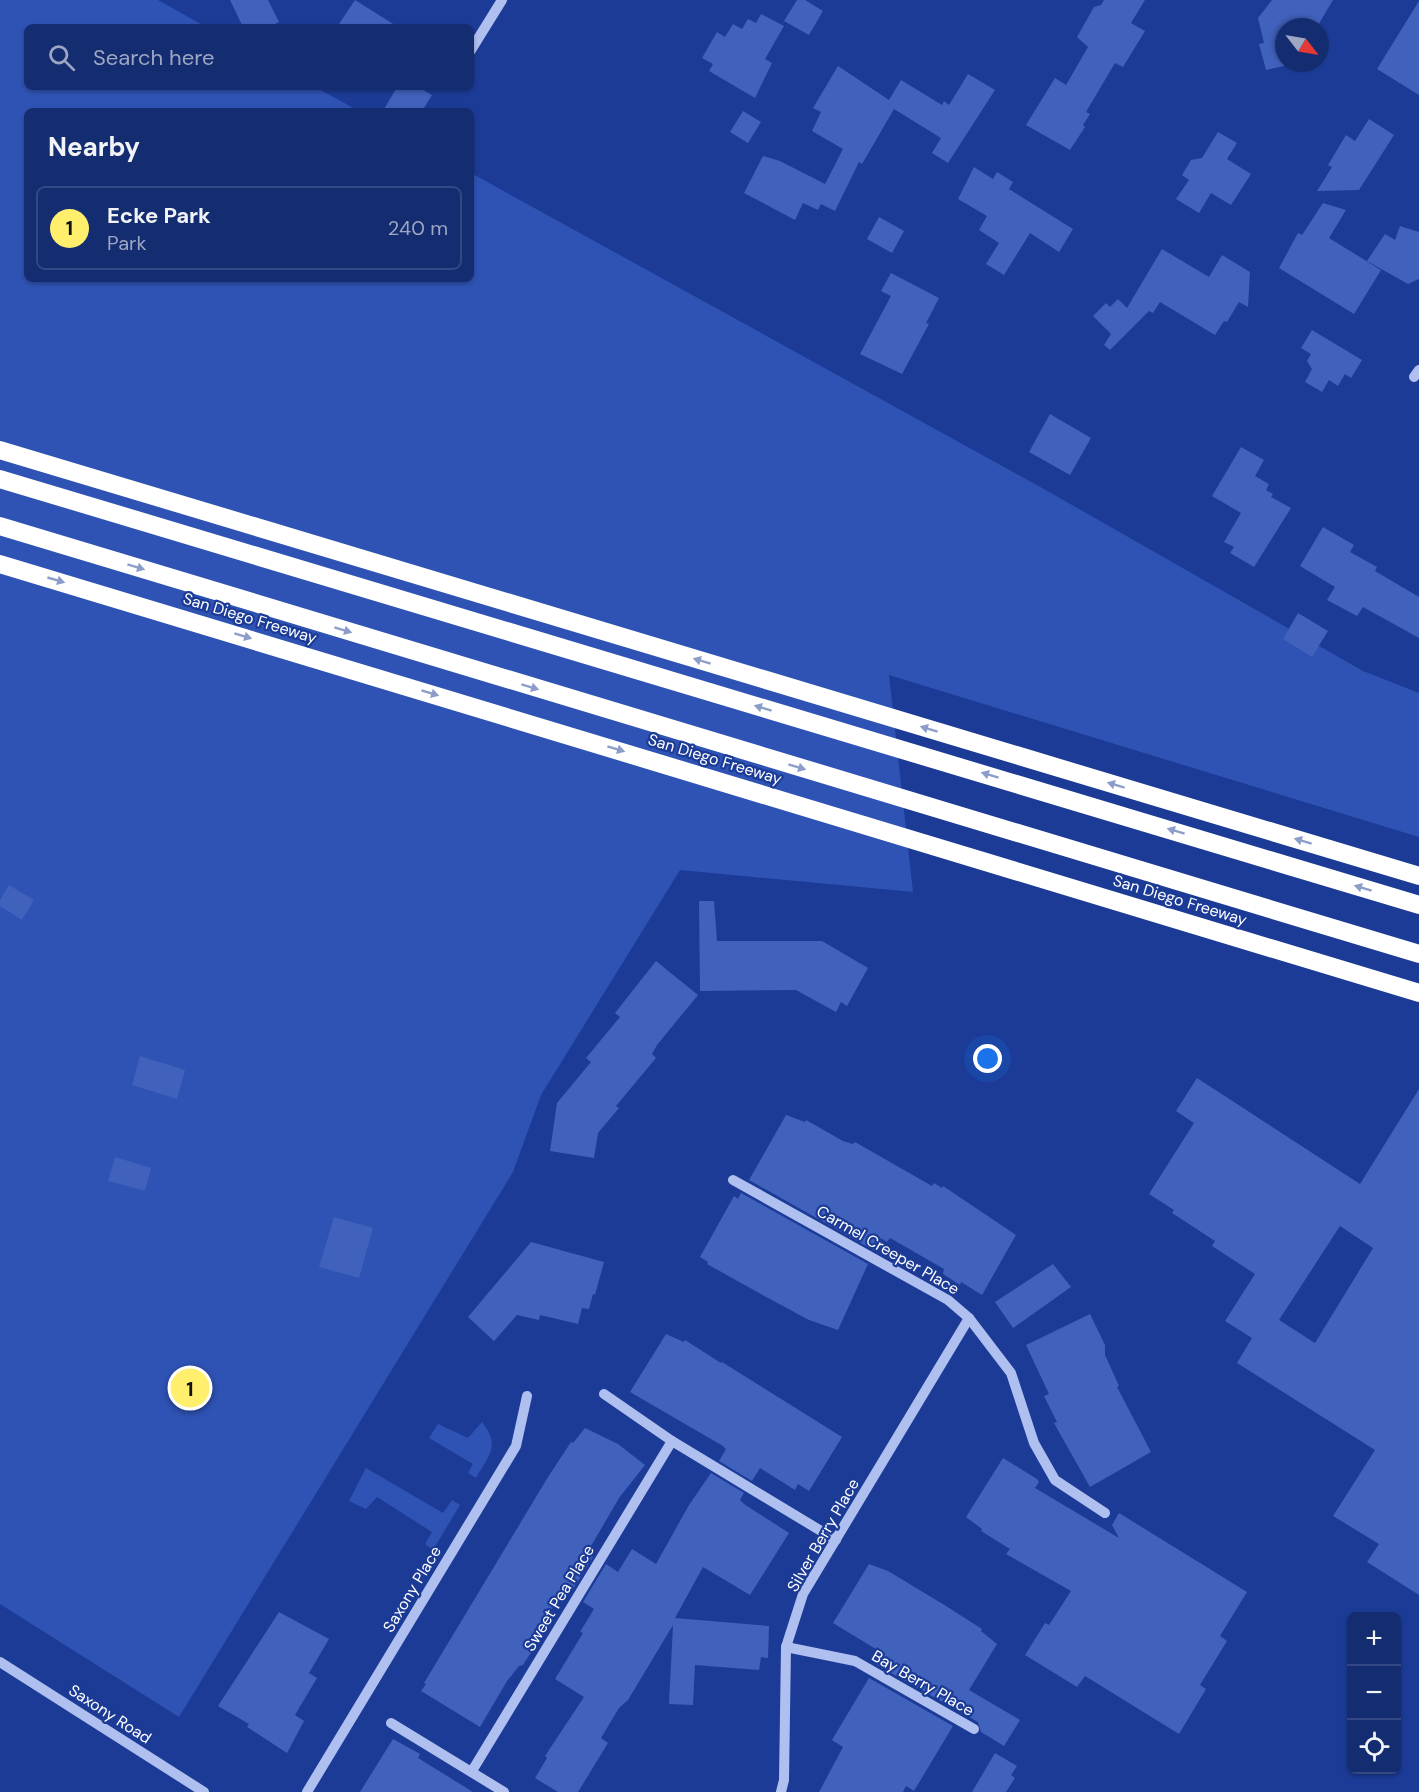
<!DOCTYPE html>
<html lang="en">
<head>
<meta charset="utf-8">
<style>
	:root { --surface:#142c70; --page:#213878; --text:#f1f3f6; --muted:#9da7c3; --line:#334883; --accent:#ffef6d }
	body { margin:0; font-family:"DM Sans",sans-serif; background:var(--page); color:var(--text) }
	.controls { position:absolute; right:18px; bottom:18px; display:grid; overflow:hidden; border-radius:9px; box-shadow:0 2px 4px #0004 }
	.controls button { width:54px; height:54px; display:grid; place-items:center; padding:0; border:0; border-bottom:2px solid var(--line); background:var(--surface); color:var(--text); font:30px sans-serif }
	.compass { position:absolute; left:1275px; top:18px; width:54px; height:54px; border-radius:50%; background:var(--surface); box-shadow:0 2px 4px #0004; rotate:121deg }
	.you { position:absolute; left:988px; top:1059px; width:21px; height:21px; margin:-15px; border:4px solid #fff; border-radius:50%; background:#1a73e8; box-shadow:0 0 0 9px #1a73e833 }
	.badge { display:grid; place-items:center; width:39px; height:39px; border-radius:50%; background:var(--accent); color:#111; font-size:20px; font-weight:700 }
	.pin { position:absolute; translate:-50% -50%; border:3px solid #fff; box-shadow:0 2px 6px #0006 }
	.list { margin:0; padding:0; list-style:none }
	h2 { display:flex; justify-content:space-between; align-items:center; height:78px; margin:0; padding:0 24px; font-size:26px }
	h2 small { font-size:20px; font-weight:400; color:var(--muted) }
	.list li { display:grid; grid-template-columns:39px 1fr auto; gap:18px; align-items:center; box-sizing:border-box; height:84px; margin:0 12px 12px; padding:0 12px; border:2px solid var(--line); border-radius:9px }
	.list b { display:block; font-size:22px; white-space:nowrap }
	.list p { margin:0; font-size:20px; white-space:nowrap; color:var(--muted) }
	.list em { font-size:20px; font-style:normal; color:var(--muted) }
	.icon { flex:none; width:33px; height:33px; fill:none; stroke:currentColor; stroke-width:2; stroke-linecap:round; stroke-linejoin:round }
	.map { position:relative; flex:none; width:1419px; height:1792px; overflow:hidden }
	.search { position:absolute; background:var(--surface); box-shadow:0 2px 4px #0004; left:24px; top:24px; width:450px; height:66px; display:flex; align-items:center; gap:15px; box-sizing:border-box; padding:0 21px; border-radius:9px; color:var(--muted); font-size:22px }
	.panel { position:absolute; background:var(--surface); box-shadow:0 2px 4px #0004; left:24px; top:108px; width:450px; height:174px; border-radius:9px }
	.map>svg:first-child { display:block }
	.green { fill:#2f53b4 }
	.building { fill:#4061bc; fill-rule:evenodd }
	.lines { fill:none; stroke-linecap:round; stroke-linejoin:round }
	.minor { stroke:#afc0f0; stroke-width:10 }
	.highway { stroke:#fff; stroke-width:18 }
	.oneway { fill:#8d9dca }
	.labels { text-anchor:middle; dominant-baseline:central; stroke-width:4.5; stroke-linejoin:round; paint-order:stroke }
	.street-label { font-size:16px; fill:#fff; stroke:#1b3b96 }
</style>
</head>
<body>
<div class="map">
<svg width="1419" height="1792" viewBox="0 0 1419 1792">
	<rect width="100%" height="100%" fill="#1b3b96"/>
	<!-- green -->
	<g class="green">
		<path d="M 0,0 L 158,0 L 206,27 L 27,27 L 27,87 L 315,87 L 359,111 L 27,111 L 27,279 L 471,279 L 471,173 L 1044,489 L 1363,671 L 1419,693 L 1419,837 L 889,675 L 913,892 L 680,870 L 541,1095 L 513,1172 L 179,1717 L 0,1604 Z"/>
		<path d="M 482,1422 C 501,1446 489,1455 476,1478 L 468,1473 L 473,1464 L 429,1438 L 438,1424 L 468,1438 Z"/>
		<path d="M 366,1468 L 443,1513 L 452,1500 L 460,1505 L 433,1550 L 425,1544 L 432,1532 L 377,1497 L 366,1509 L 349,1501 Z"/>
	</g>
	<!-- building -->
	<g class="building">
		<path d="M 230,0 L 268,0 L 279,22 L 269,27 L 243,27 Z"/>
		<path d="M 355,0 L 398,27 L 337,27 Z"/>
		<path d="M 797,0 L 805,0 L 823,11 L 809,35 L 784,21 Z"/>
		<path d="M 1104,0 L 1145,0 L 1131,23 L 1145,31 L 1123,67 L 1115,63 L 1086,112 L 1090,114 L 1083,125 L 1085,127 L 1070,150 L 1026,125 L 1055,78 L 1066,85 L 1088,47 L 1077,37 L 1094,7 L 1101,5 Z"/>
		<path d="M 1272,0 L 1333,0 L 1317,27 L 1284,27 L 1284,66 L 1266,70 L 1259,44 L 1264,43 L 1258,18 Z"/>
		<path d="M 1419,1 L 1419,95 L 1377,69 Z"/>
		<path d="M 761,14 L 784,26 L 765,59 L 772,63 L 755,98 L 709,71 L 713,64 L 702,58 L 717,32 L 725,37 L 733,24 L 742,29 L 748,19 L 756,23 Z"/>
		<path d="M 838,66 L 889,100 L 901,80 L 942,105 L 944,101 L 949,105 L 968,74 L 995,90 L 948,163 L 932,153 L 941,138 L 894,109 L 862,164 L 859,162 L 835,211 L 821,204 L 818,210 L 803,203 L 795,220 L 744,193 L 763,156 L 780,161 L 825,184 L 843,149 L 812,131 L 821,112 L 813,108 Z"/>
		<path d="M 397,87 L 418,87 L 432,95 L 422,111 L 383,111 Z"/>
		<path d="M 743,111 L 761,122 L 748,143 L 730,132 Z"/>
		<path d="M 1369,119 L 1394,135 L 1359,190 L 1317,191 L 1332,167 L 1328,165 L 1346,135 L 1355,141 Z"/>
		<path d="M 1218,132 L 1237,143 L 1227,159 L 1251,174 L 1231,205 L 1211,193 L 1199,213 L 1176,199 L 1189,180 L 1182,175 L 1191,160 L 1202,158 Z"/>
		<path d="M 974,167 L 993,179 L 997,172 L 1013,182 L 1009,189 L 1073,229 L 1059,252 L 1030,233 L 1004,275 L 986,264 L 999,243 L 979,230 L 987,216 L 958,199 Z"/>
		<path d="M 1323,203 L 1346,210 L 1329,238 L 1381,270 L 1354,314 L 1279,268 L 1298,233 L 1302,235 Z"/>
		<path d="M 879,217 L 904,231 L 892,253 L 867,239 Z"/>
		<path d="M 1400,226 L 1419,232 L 1419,279 L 1408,284 L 1367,261 L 1385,234 L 1395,240 Z"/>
		<path d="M 1162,249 L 1209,277 L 1222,255 L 1250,272 L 1248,307 L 1239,302 L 1227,322 L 1224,321 L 1215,335 L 1160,302 L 1153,313 L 1149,311 L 1110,350 L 1104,345 L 1111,334 L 1093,316 L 1106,303 L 1110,307 L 1118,299 L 1127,308 Z"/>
		<path d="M 891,273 L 939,298 L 926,323 L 929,324 L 902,374 L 860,354 L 891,296 L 881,291 Z"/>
		<path d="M 1312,330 L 1362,360 L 1351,378 L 1345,374 L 1338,386 L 1329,380 L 1322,392 L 1305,382 L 1312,369 L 1307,361 L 1311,354 L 1301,348 Z"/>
		<path d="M 1050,414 L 1091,438 L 1070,475 L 1029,452 Z"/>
		<path d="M 1241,447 L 1264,460 L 1255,476 L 1269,484 L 1266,490 L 1273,494 L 1271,497 L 1291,508 L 1254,567 L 1230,553 L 1234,547 L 1224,542 L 1241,513 L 1212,496 Z"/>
		<path d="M 1323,527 L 1354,545 L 1350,552 L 1377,567 L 1375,571 L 1419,597 L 1419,638 L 1363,607 L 1357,616 L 1327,600 L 1335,587 L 1300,566 Z"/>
		<path d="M 1298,613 L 1328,631 L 1312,657 L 1283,639 Z"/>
		<path d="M 9,885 L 34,900 L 22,920 L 0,906 L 0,900 Z"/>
		<path d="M 699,901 L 714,901 L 717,941 L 822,941 L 868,968 L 847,1006 L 841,1002 L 836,1012 L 796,990 L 700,991 Z"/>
		<path d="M 656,961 L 698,995 L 657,1045 L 652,1054 L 656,1058 L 616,1106 L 619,1108 L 598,1133 L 594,1158 L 550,1151 L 557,1103 L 591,1062 L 586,1058 L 620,1017 L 615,1013 Z"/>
		<path d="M 140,1056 L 185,1070 L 177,1099 L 132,1085 Z"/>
		<path d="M 1197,1078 L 1360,1184 L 1419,1089 L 1419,1595 L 1367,1562 L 1379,1544 L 1333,1516 L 1375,1450 L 1237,1363 L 1252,1338 L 1225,1321 L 1255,1274 L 1212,1246 L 1215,1241 L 1172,1213 L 1174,1210 L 1149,1194 L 1194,1123 L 1176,1111 ZM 1340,1226 L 1373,1248 L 1315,1343 L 1279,1320 Z"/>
		<path d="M 786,1115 L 805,1122 L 806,1120 L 843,1141 L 853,1144 L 855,1142 L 932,1186 L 934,1183 L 942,1188 L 943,1186 L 1016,1235 L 982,1295 L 961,1282 L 960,1285 L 943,1274 L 944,1269 L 890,1238 L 887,1242 L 881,1238 L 875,1251 L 749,1180 Z"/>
		<path d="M 115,1157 L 151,1168 L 145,1191 L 108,1181 Z"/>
		<path d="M 741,1193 L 868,1264 L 838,1330 L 809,1320 L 768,1298 L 707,1264 L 708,1262 L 700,1257 L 734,1196 L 738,1199 Z"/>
		<path d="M 334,1217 L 373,1228 L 359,1278 L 319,1267 Z"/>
		<path d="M 531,1242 L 604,1262 L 595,1295 L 593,1294 L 589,1309 L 582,1308 L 578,1324 L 540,1315 L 539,1320 L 517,1315 L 494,1341 L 468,1317 Z"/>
		<path d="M 1053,1264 L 1071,1287 L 1013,1328 L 995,1302 Z"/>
		<path d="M 1090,1314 L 1105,1345 L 1105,1355 L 1119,1386 L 1117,1387 L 1151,1452 L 1090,1487 L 1054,1423 L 1057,1422 L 1044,1396 L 1049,1394 L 1026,1345 Z"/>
		<path d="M 666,1334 L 684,1342 L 685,1340 L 721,1363 L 722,1362 L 842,1437 L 809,1491 L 798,1484 L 795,1490 L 760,1468 L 752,1481 L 719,1461 L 726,1449 L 723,1446 L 630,1392 Z"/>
		<path d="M 585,1428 L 618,1444 L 645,1465 L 619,1498 L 587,1553 L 593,1557 L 570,1594 L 563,1590 L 530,1644 L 534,1648 L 523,1665 L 519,1666 L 507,1681 L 480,1727 L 421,1691 L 426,1684 L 424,1683 L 548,1477 L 571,1442 L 573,1443 Z"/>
		<path d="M 1003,1458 L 1037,1479 L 1039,1482 L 1035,1488 L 1119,1538 L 1112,1525 L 1119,1513 L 1247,1592 L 1220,1636 L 1227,1641 L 1200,1685 L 1206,1689 L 1179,1734 L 1085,1676 L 1077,1687 L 1025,1655 L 1045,1623 L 1049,1625 L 1071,1591 L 1006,1554 L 1010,1549 L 981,1531 L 982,1529 L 966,1517 Z"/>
		<path d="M 711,1473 L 744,1493 L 740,1500 L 744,1504 L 789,1533 L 750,1595 L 703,1567 L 675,1618 L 769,1626 L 768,1658 L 761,1657 L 759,1670 L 695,1665 L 693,1705 L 669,1704 L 673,1625 L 628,1700 L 619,1708 L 601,1738 L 608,1743 L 578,1792 L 558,1792 L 535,1778 L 547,1758 L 545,1756 L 584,1697 L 555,1679 L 583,1633 L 580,1632 L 594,1609 L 583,1602 L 606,1564 L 618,1572 L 632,1549 L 656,1564 L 689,1505 Z"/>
		<path d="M 869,1564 L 888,1571 L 946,1606 L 982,1629 L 981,1631 L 997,1644 L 969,1690 L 1020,1720 L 1004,1746 L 981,1732 L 978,1722 L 877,1665 L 884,1654 L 833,1623 Z"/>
		<path d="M 279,1612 L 329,1639 L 309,1673 L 317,1678 L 295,1715 L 304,1721 L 287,1753 L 247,1727 L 249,1724 L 218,1706 Z"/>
		<path d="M 869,1678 L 953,1726 L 914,1791 L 906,1786 L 903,1792 L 819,1792 L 843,1747 L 832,1740 Z"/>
		<path d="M 393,1739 L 420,1754 L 418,1758 L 473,1792 L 360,1792 Z"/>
		<path d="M 995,1753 L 1017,1766 L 1011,1775 L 1015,1778 L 1006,1792 L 972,1792 Z"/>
	</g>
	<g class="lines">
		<!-- minor -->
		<g class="minor">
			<path d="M 471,50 L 502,0"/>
			<path d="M 1414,377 L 1419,370"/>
			<path d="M 733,1180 L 948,1300 L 969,1318 L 1011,1373 L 1034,1443 L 1055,1480 L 1105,1513"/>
			<path d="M 604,1394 L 672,1441 L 836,1540"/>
			<path d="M 786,1647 L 855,1661 L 974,1729"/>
			<path d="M 0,1662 L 204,1792"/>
			<path d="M 391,1723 L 504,1792"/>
			<path d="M 472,1771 L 672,1441"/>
			<path d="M 307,1792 L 516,1446 L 527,1396"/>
			<path d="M 781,1792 L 784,1780 L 786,1647 L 803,1594 L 969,1318"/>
		</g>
		<!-- highway -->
		<g class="highway">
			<path d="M 0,450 L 1419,876"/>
			<path d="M 0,479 L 1419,905"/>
			<path d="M 0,526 L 1419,954"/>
			<path d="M 0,564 L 1419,993"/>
		</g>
	</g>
	<!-- one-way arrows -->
	<defs><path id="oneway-solid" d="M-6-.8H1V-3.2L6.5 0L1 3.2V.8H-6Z" transform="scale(1.5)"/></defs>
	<g class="oneway">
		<use href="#oneway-solid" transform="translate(136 567) rotate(17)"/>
		<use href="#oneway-solid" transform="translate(56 580) rotate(16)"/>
		<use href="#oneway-solid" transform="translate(343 630) rotate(17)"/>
		<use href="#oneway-solid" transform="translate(243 636) rotate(17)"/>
		<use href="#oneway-solid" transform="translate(702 661) rotate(-163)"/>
		<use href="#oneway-solid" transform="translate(530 687) rotate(17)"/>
		<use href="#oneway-solid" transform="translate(430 693) rotate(17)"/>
		<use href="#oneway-solid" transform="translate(763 708) rotate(-163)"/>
		<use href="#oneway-solid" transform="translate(929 729) rotate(-163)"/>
		<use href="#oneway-solid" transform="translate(616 749) rotate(17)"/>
		<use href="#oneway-solid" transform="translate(797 767) rotate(17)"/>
		<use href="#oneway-solid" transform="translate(990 775) rotate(-163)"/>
		<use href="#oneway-solid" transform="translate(1116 785) rotate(-163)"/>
		<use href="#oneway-solid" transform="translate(1176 831) rotate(-163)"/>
		<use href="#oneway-solid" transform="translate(1303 841) rotate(-163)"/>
		<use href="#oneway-solid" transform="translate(1363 888) rotate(-163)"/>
	</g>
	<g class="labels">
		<!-- street labels -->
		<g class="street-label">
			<text transform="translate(250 618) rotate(17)">San Diego Freeway</text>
			<text transform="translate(715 759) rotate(17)">San Diego Freeway</text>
			<text transform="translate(1180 900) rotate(17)">San Diego Freeway</text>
			<text transform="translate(888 1250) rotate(30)">Carmel Creeper Place</text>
			<text transform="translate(823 1535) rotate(-60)">Silver Berry Place</text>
			<text transform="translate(412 1589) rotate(-59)">Saxony Place</text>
			<text transform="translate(559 1598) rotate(-59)">Sweet Pea Place</text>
			<text transform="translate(923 1683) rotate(30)">Bay Berry Place</text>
			<text transform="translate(110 1714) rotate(33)">Saxony Road</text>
		</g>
	</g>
</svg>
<div class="controls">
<button>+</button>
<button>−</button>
<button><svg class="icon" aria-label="locate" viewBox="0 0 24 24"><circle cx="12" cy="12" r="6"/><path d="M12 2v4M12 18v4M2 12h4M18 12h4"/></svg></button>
</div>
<svg class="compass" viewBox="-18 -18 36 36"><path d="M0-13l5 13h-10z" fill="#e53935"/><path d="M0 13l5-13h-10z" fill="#9da7c3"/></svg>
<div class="you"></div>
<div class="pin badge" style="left:190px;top:1388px">1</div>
<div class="search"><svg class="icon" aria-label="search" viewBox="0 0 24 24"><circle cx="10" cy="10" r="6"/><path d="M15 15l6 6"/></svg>Search here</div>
<section class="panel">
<h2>Nearby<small></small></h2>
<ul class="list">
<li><span class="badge">1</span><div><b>Ecke Park</b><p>Park</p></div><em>240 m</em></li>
</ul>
</section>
</div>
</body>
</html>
